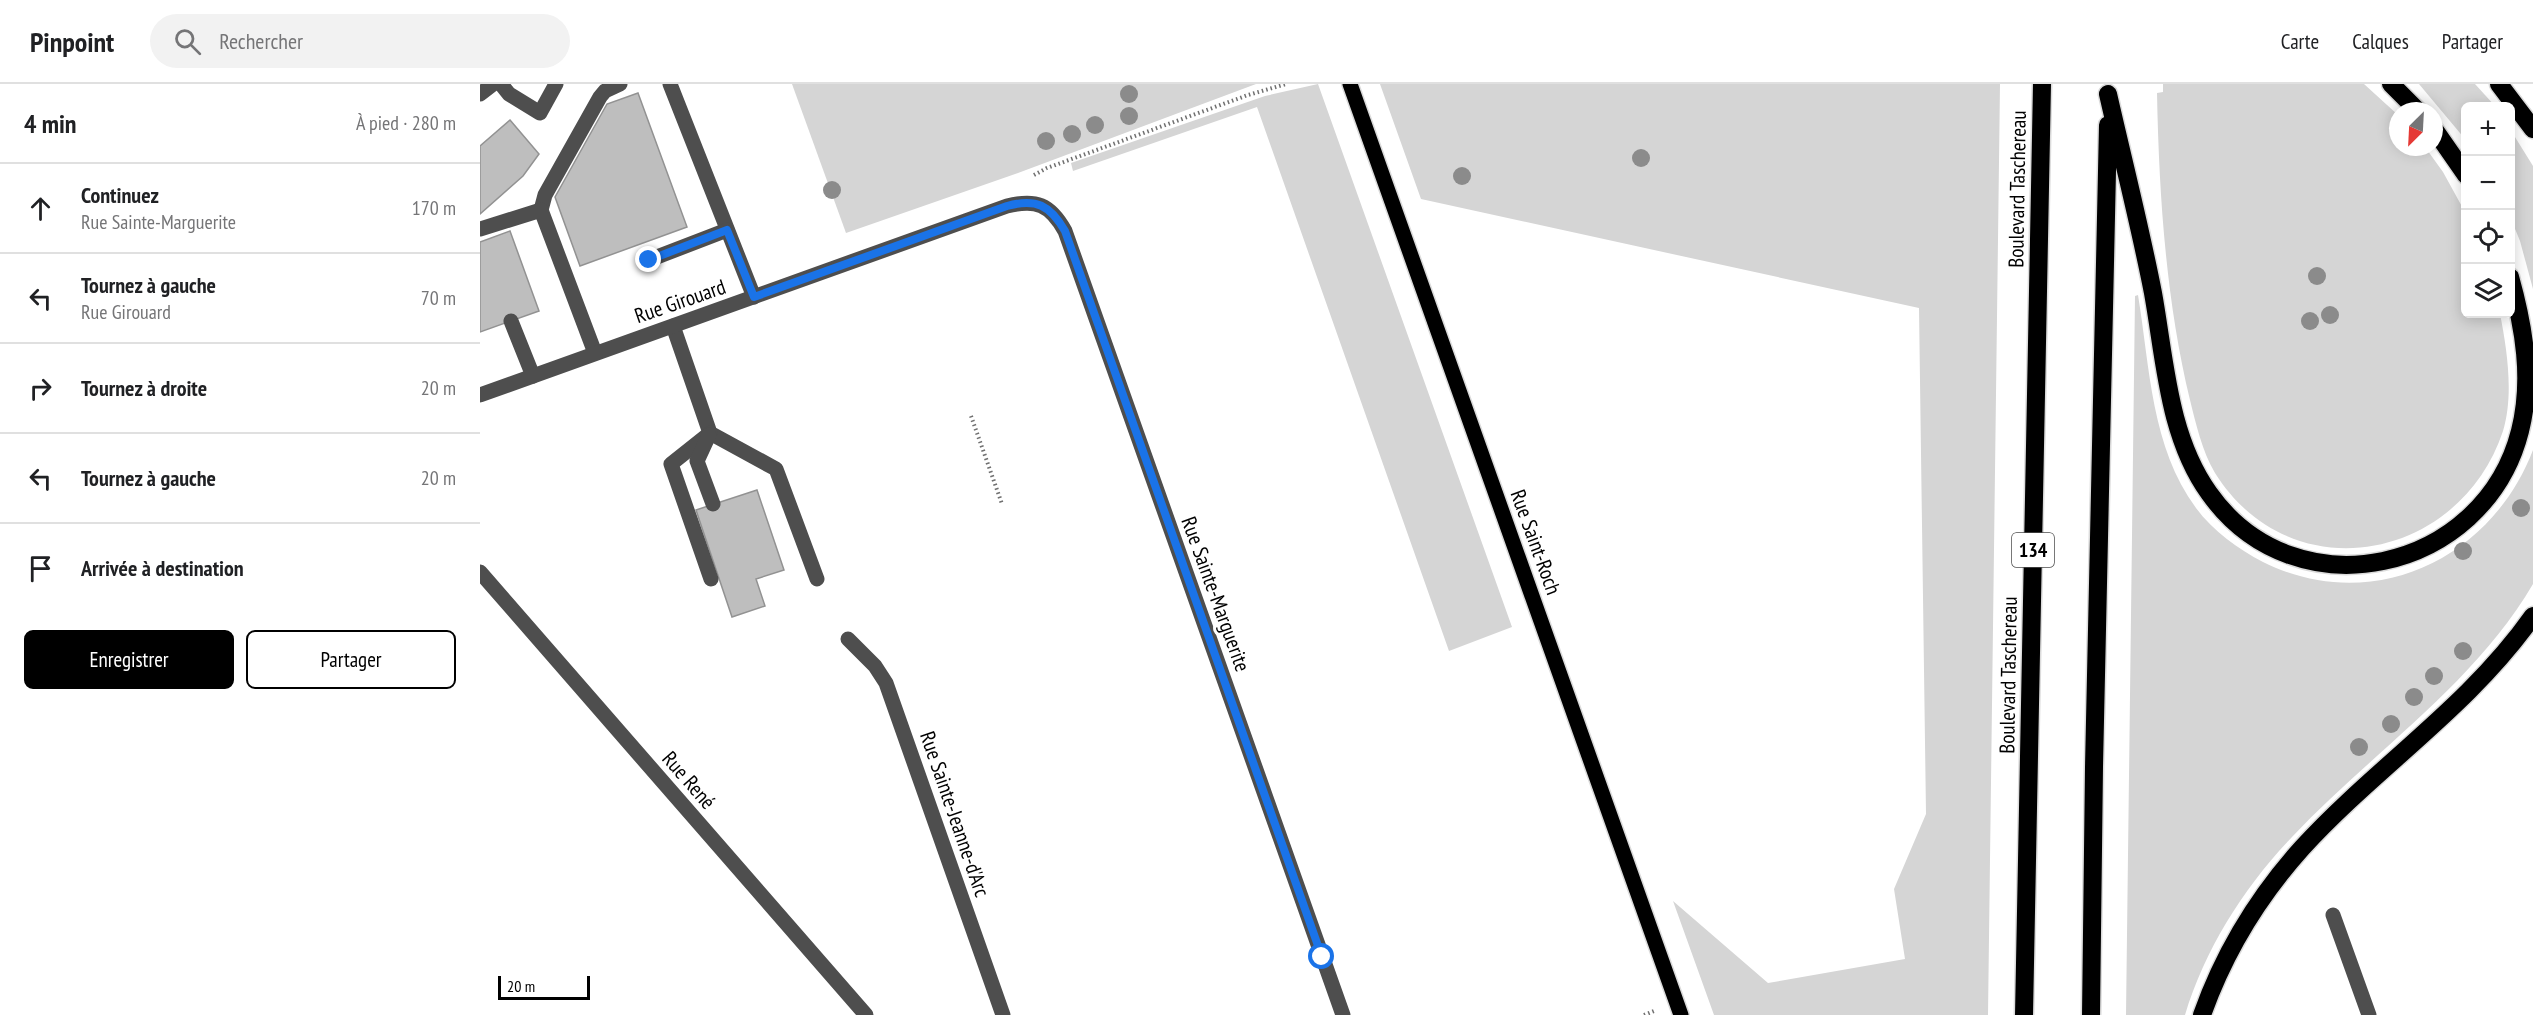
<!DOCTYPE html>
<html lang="fr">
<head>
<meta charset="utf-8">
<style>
	:root { --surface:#fff; --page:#f2f2f2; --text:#202124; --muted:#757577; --line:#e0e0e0; --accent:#000 }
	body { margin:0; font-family:"PT Sans Narrow",sans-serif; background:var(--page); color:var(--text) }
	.controls { position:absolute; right:18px; top:18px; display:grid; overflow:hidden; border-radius:9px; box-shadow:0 3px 15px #0003 }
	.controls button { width:54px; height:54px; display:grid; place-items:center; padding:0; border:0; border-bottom:2px solid var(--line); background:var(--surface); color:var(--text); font:30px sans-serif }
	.compass { position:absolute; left:1909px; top:18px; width:54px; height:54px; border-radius:50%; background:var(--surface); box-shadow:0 3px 15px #0003; rotate:204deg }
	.scale { position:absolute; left:18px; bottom:15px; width:92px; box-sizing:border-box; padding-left:6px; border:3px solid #000; border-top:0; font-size:16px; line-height:21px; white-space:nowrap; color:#000; -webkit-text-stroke:4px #fff; paint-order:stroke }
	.stop { position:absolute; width:18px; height:18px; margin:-14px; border:4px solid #1a73e8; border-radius:50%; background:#fff }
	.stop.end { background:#1a73e8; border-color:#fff; box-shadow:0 2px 6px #0008 }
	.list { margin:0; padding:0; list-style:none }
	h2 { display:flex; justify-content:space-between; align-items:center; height:78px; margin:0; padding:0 24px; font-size:26px }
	h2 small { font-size:20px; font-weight:400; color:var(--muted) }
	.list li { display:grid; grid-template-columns:39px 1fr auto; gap:18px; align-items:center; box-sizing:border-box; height:90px; padding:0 24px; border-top:2px solid var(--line) }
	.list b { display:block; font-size:22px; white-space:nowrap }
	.list p { margin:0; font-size:20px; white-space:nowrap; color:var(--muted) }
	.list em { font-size:20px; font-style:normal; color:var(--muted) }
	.actions { display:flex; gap:12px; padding:18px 24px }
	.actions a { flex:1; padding:14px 0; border:2px solid var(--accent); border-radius:9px; text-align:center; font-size:21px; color:var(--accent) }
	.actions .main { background:var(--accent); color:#fff }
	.icon { flex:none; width:33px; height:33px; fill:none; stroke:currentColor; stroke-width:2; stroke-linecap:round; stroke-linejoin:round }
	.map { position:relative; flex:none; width:2053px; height:931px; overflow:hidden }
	header { display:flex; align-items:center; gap:36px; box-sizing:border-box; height:84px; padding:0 30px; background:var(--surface); border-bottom:2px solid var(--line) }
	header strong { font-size:28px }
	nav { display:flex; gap:33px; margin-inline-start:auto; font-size:21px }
	.search { width:420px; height:54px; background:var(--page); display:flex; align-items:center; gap:15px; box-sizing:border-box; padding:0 21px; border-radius:33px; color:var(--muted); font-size:22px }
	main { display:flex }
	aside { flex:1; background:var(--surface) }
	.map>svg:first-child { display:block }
	.green { fill:#d5d5d5 }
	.building { fill:#bebebe; stroke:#929292; stroke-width:1.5 }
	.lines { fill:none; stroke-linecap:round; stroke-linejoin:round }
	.major-casing { stroke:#dbdbdb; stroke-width:18 }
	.highway-casing { stroke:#dbdbdb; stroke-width:21 }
	.path { stroke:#707070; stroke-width:4; stroke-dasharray:1.5 3; stroke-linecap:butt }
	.minor { stroke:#4e4e4e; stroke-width:15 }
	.major { stroke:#000; stroke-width:15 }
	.highway { stroke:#000; stroke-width:18 }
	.tree { fill:#8b8b8b }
	.route { stroke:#1a73e8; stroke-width:8 }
	.labels { text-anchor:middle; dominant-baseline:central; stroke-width:6; stroke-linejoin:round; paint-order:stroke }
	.shield { fill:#fff; stroke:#4c4c4c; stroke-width:1.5 }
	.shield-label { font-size:20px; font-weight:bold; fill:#000 }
	.street-label { font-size:21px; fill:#000; stroke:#fff }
</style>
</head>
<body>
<header>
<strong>Pinpoint</strong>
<div class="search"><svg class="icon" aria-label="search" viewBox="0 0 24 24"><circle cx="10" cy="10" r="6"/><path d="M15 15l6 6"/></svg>Rechercher</div>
<nav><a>Carte</a><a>Calques</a><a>Partager</a></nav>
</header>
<main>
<aside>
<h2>4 min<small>À pied · 280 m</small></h2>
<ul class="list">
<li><svg class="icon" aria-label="ahead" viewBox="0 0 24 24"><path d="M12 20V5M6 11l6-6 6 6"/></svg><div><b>Continuez</b><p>Rue Sainte-Marguerite</p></div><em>170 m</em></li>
<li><svg class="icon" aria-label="left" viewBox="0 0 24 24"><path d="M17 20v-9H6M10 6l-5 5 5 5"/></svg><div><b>Tournez à gauche</b><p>Rue Girouard</p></div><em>70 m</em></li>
<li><svg class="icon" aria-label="right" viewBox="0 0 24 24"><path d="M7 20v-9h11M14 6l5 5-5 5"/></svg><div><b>Tournez à droite</b></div><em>20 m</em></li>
<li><svg class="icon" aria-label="left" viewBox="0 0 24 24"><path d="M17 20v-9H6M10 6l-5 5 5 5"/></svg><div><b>Tournez à gauche</b></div><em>20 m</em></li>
<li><svg class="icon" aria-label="arrive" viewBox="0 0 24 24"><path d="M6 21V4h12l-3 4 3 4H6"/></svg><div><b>Arrivée à destination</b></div></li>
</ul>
<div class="actions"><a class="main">Enregistrer</a><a>Partager</a></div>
</aside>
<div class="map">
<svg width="2053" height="931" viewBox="0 0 2053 931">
	<rect width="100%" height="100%" fill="#fff"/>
	<!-- green -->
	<g class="green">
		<path d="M 312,0 L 776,0 L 538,89 L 366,149 Z"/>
		<path d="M 838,0 L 1032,543 L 969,567 L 777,23 L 593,87 L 591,79 L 785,12 Z"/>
		<path d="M 900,0 L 1520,0 L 1508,931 L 1234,931 L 1193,817 L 1288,899 L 1425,875 L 1414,805 L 1446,730 L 1439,224 L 941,115 Z"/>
		<path d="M 1683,0 L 1884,0 L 1918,31 L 1918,63 L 1945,63 L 1963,88 L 1985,128 L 1986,230 L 2020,230 C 2027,265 2034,311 2023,347 C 1980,477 1811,510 1735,389 C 1722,367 1716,340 1710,316 C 1686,217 1679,111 1677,9 L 1683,8 Z"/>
		<path d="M 1939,0 L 1995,0 L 2015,22 L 1986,22 L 1985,55 Z"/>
		<path d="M 2030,45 L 2053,82 L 2053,205 L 2040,157 L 2031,135 Z"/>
		<path d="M 1658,211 C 1670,284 1671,363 1716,424 C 1733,447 1758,465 1783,478 C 1891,532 2011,476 2053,366 L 2053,500 C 1993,602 1892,668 1812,753 C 1764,803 1725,865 1705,931 L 1646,931 L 1655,212 Z"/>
	</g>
	<!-- building -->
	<g class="building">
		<path d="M 158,9 L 207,143 L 100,182 L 75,113 L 127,20 Z"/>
		<path d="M 30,36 L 59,70 L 43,92 L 0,130 L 0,62 Z"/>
		<path d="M 30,147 L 59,227 L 0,248 L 0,158 Z"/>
		<path d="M 277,406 L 304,486 L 276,495 L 285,522 L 252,533 L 216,426 Z"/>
	</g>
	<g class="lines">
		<!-- major casing -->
		<g class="major-casing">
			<path id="major" d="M 870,0 L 1201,931"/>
		</g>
		<!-- highway casing -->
		<g class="highway-casing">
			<g id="highway">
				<path d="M 1911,0 L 1938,27"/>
				<path d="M 2019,0 L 2053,45"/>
				<path d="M 1628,10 C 1643,76 1660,142 1673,209 C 1685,275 1688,352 1729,409 C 1815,531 2004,489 2040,347 C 2053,296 2044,243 2030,193"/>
				<path d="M 1954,45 L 1986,91"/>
				<path d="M 1544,931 L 1562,0"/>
				<path d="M 1611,931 L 1614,683 L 1628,41"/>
				<path d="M 1722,931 C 1744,869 1778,813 1822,764 C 1896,683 1989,623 2053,532"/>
			</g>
		</g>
		<!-- path -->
		<g class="path">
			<path d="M 554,91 L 567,84 L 768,11 L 806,0"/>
			<path d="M 491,332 L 522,420"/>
			<path d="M 1164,931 L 1174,927"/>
		</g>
		<!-- minor -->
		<g class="minor">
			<path d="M 21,0 L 29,10 L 60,29 L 76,0"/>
			<path d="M 190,0 L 274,213"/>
			<path d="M 0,10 L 13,0"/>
			<path d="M 61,126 L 65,111 L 120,13 L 125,7 L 140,0"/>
			<path d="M 0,145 L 61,126 L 115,269"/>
			<path d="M 169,176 L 247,146"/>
			<path d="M 31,237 L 53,292"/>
			<path d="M 193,242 L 230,349 L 296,385 L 337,495"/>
			<path d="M 0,311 L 527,122 C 556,115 570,120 585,147 L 863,931"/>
			<path d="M 230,349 L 191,380 L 231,495"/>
			<path d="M 229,351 L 217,377 L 233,420"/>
			<path d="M 0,488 L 386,931"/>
			<path d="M 368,555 L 395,582 L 406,599 L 523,931"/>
			<path d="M 1853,831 L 1889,931"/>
		</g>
		<!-- major -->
		<use href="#major" class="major"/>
		<!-- highway -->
		<use href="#highway" class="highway"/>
	</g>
	<!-- trees -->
	<g class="tree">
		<circle cx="649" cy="10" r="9"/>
		<circle cx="649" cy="32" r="9"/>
		<circle cx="615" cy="41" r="9"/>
		<circle cx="592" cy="50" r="9"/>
		<circle cx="566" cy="57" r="9"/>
		<circle cx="1161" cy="74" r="9"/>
		<circle cx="982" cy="92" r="9"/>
		<circle cx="352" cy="106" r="9"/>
		<circle cx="1837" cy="192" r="9"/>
		<circle cx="1850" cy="231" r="9"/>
		<circle cx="1830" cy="237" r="9"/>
		<circle cx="2041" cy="424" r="9"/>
		<circle cx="1983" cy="467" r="9"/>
		<circle cx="1983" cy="567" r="9"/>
		<circle cx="1954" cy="592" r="9"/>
		<circle cx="1934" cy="613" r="9"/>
		<circle cx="1911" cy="640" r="9"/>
		<circle cx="1879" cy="663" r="9"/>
	</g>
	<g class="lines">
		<!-- route -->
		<path class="route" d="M 169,176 L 247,146 L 274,213 L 527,122 C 556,114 570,121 585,147 L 842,873"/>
	</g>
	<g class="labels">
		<!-- shield labels -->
		<rect class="shield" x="1532" y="449" width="42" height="34" rx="4.5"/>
		<g class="shield-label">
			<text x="1553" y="466">134</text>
		</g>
		<!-- street labels -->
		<g class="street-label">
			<text transform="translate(1537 105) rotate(-89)">Boulevard Taschereau</text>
			<text transform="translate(200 217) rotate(-19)">Rue Girouard</text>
			<text transform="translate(1056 458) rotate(70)">Rue Saint-Roch</text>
			<text transform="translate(736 510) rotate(70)">Rue Sainte-Marguerite</text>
			<text transform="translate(1528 591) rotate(-89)">Boulevard Taschereau</text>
			<text transform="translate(209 696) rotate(49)">Rue René</text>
			<text transform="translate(475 730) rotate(71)">Rue Sainte-Jeanne-d'Arc</text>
		</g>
	</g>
</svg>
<div class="controls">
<button>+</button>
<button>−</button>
<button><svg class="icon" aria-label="locate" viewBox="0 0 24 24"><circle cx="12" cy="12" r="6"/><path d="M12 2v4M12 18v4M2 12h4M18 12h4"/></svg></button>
<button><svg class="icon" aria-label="layers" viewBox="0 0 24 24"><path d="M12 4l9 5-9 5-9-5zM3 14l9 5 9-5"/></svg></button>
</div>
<svg class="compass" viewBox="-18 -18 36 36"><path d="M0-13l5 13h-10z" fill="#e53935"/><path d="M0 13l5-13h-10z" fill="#757577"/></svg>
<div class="scale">20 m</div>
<div class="stop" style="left:842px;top:873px"></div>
<div class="stop end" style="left:169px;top:176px"></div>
</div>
</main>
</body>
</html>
